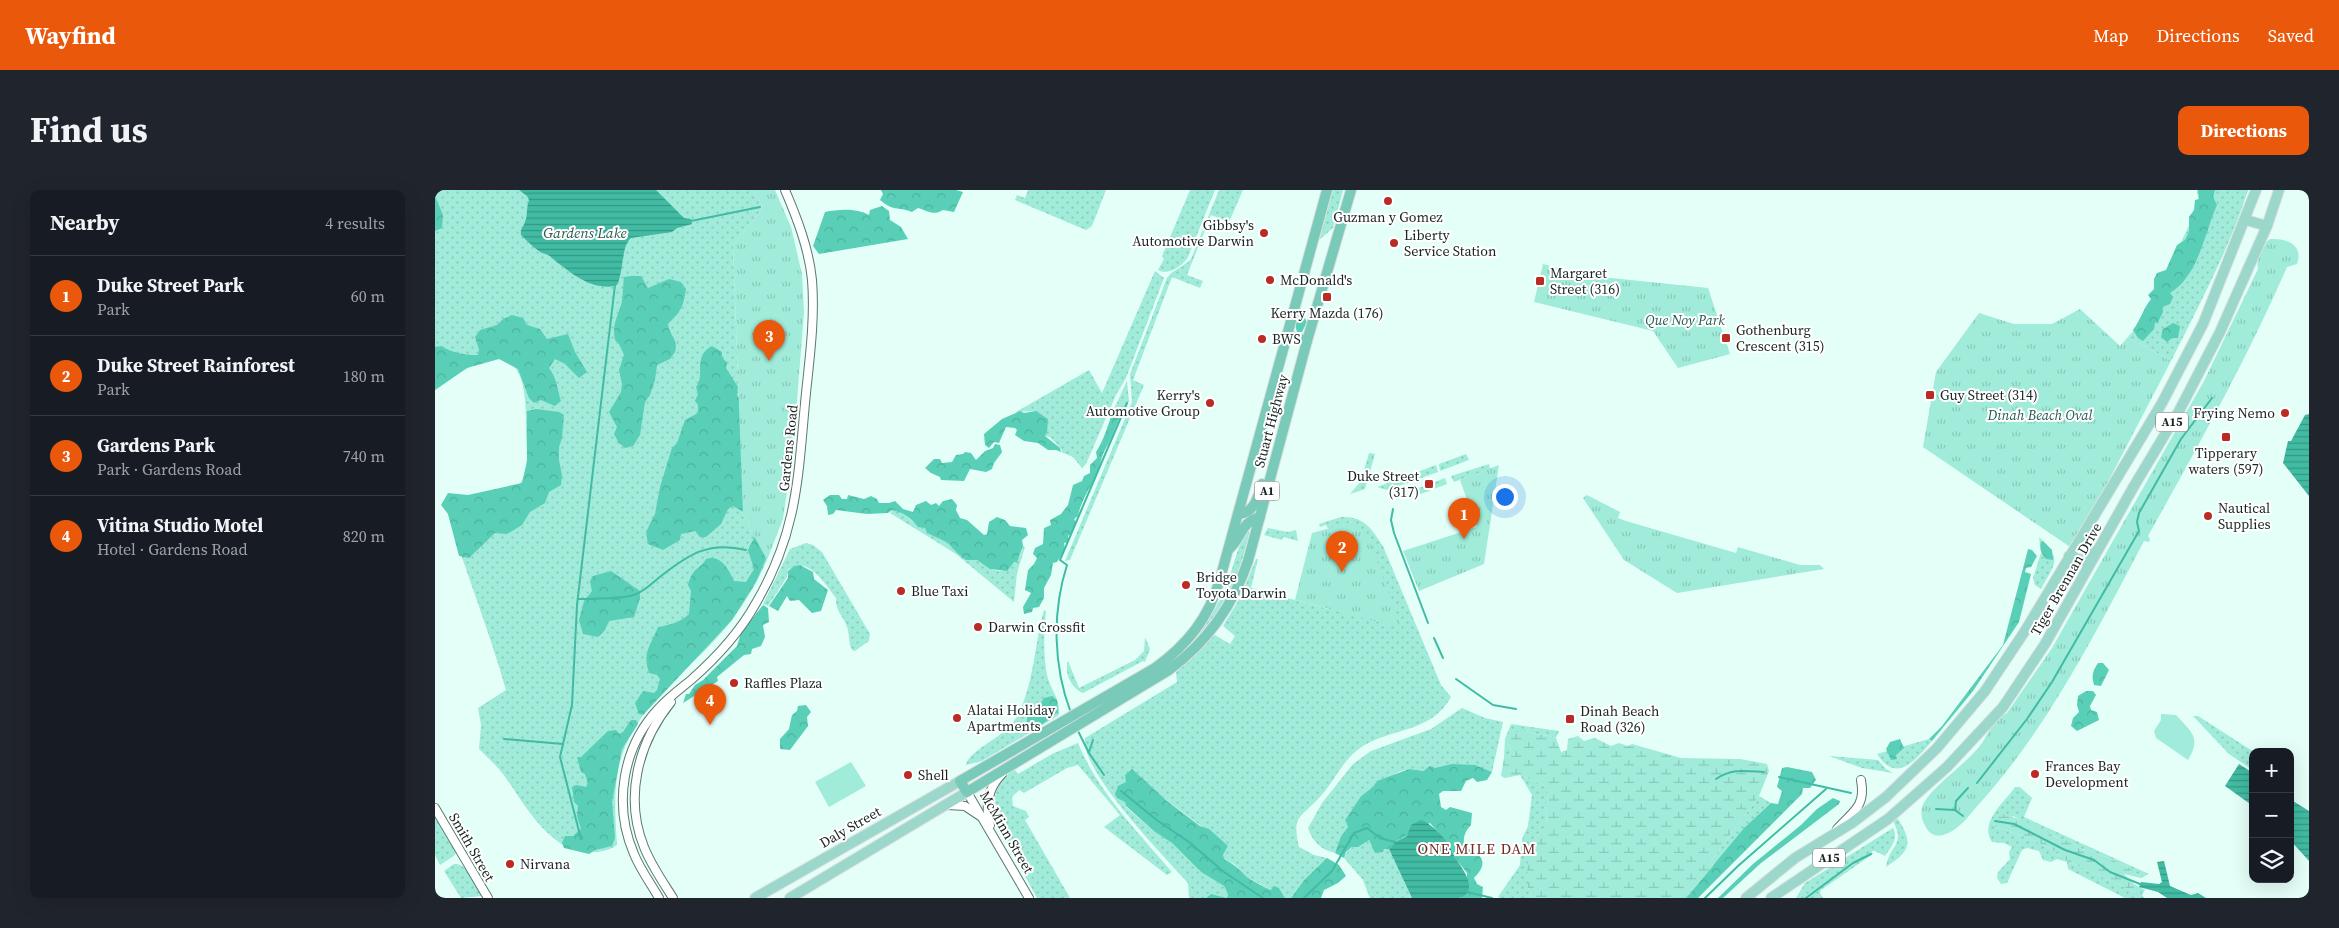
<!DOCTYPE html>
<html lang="en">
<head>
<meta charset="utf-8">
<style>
	:root { --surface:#171b24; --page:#20242c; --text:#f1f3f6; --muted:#9ea1a6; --line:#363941; --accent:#ea580c }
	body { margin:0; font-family:"Source Serif 4",serif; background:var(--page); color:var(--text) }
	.controls { position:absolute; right:15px; bottom:15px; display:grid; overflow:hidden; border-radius:10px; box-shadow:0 5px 20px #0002 }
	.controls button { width:45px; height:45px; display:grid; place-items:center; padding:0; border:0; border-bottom:1px solid var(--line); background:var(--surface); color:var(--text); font:25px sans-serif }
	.you { position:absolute; left:1069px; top:306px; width:18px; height:18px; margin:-12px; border:4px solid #fff; border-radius:50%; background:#1a73e8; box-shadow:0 0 0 8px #1a73e833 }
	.badge { display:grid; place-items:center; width:32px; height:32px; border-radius:50%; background:var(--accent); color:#fff; font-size:16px; font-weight:700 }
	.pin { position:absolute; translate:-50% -41px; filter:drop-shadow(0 1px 2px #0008) }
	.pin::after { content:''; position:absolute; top:26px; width:18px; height:15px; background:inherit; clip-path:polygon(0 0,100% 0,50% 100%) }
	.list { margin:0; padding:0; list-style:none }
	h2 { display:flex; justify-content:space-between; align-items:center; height:65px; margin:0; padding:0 20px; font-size:21px }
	h2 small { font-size:16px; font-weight:400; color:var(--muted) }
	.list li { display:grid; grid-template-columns:32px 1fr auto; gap:15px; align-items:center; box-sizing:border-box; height:80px; padding:0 20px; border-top:1px solid var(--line) }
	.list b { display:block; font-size:19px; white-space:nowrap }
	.list p { margin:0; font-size:16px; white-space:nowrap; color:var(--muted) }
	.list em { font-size:16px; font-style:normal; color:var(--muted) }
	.icon { flex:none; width:28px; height:28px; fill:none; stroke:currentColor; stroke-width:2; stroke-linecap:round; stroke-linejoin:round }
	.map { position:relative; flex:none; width:1874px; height:708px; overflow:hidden; border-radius:10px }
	header { display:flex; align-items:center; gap:30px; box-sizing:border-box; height:70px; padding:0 25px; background:var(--accent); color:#fff }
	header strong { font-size:24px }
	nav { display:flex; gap:28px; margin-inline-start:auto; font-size:18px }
	.intro { display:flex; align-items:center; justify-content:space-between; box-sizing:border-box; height:120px; padding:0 30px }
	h1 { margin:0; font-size:35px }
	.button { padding:12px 22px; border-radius:10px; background:var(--accent); color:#fff; font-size:18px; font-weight:700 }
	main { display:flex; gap:30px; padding:0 30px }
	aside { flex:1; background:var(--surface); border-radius:10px; box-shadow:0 5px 20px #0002 }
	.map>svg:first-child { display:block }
	.grass { fill:url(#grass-dots) }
	.forest { fill:url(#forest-crowns) }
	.wetland { fill:url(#wetland-marsh) }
	.park { fill:url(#park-tufts) }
	.garden { fill:#a0ebd9 }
	.water { fill:url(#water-rules) }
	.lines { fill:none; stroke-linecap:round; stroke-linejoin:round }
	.stream { stroke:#41bba3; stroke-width:2 }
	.tertiary-casing { stroke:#5a7871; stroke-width:10 }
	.primary-casing { stroke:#dfe0e0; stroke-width:12 }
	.trunk-casing { stroke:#dfe0e0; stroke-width:12 }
	.tertiary { stroke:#fff; stroke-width:8 }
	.primary { stroke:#9bd7cb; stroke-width:10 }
	.trunk { stroke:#7acaba; stroke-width:10 }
	.poi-dot { fill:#ba2b26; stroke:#fff; stroke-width:2 }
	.labels { text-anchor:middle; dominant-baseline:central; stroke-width:4; stroke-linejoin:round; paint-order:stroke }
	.shield { fill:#fff; stroke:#5d6664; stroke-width:1 }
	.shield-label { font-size:12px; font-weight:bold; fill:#182522 }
	.poi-label { font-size:14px; fill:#182522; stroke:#fff; text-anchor:start }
	.park-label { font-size:14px; font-style:italic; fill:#28594f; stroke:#fff }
	.street-label { font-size:14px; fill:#182522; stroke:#fff }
	.water-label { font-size:15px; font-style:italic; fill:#2b5c52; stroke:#fff }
	.neighbourhood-label { font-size:15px; letter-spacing:1px; fill:#722c26; stroke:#fff }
</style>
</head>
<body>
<header>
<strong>Wayfind</strong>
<nav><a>Map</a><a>Directions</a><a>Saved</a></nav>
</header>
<div class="intro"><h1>Find us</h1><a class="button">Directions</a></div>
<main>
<aside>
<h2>Nearby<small>4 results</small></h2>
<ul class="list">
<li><span class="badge">1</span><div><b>Duke Street Park</b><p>Park</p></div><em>60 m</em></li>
<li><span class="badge">2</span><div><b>Duke Street Rainforest</b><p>Park</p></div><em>180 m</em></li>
<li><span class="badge">3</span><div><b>Gardens Park</b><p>Park · Gardens Road</p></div><em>740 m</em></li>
<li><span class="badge">4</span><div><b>Vitina Studio Motel</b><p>Hotel · Gardens Road</p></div><em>820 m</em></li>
</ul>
</aside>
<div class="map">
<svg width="1874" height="708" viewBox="0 0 1874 708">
	<defs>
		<pattern id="grass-dots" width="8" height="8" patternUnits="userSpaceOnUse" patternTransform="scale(1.25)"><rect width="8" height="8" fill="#a0ebd9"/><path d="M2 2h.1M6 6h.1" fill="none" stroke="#89c9ba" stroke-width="1.8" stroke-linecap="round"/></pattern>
		<pattern id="forest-crowns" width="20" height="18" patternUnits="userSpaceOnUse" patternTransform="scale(1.25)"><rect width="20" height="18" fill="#59cfb7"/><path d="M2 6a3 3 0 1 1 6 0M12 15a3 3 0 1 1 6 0" fill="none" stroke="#4db29d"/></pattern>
		<pattern id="wetland-marsh" width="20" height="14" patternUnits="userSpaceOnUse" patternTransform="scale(1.25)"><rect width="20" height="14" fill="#a0ebd9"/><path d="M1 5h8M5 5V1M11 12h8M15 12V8" fill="none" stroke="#89c9ba"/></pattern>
		<pattern id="park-tufts" width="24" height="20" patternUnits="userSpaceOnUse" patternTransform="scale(1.25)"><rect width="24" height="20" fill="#a0ebd9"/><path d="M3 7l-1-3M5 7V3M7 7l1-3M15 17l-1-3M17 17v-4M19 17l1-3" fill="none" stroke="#89c9ba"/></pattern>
		<pattern id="water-rules" width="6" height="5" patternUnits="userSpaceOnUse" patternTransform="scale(1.25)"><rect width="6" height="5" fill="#41bba3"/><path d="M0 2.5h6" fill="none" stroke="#359884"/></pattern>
	</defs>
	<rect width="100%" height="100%" fill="#e4fff8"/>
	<!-- grass -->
	<g class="grass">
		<path d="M 0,0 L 318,0 L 327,15 L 326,21 L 298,55 L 308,325 L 332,370 C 319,400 300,429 278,452 C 247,485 208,514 190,557 C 177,588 180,622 182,655 C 165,667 136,663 121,650 C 99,634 84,606 68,584 C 61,575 52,567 44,559 L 46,535 L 43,518 L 71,500 C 54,440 31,383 13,324 C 30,318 76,307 86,292 C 95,278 91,256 91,240 C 91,204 91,151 39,175 C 25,181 13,192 0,200 Z"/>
		<path d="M 593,0 L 671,0 L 657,36 L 651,40 L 580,10 L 582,5 L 590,8 Z"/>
		<path d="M 755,0 L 780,0 L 753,67 C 748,76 733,86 723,80 L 729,69 L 727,66 Z"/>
		<path d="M 784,0 L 808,0 L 794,32 L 776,25 L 752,85 L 768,91 L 765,98 L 737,87 L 698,190 L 709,195 L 635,370 L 630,371 L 697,212 L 695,184 L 732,88 C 738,79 749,77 756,69 Z"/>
		<path d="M 896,0 L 908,0 L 898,38 L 884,50 Z"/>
		<path d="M 1762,0 L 1813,0 C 1794,60 1764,115 1736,171 L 1693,147 L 1712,125 L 1764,14 Z"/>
		<path d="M 720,81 L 729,88 L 691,188 L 681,205 L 651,274 L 647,278 L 638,267 L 626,262 L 627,260 L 615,247 L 610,246 L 612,229 L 598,221 L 581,222 L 654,180 L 667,203 Z"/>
		<path d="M 692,191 L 694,211 L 674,258 L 673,253 L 678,245 L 686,221 L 678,221 Z"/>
		<path d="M 934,263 L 940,264 L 930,299 L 915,304 L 926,291 Z"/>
		<path d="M 1031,264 L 1034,270 L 1005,281 L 1004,274 Z"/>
		<path d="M 1054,274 L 1055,279 L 1019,292 L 1016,286 Z"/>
		<path d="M 1001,275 L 1003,282 L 952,300 L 942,297 Z"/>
		<path d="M 1010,288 L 1012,294 L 983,305 L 981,299 Z"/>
		<path d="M 457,320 C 477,324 474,334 490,338 L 492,343 L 513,353 L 523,364 L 531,369 L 542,370 L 558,380 L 567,381 L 585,366 L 588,356 L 590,357 L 582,383 L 579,412 L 521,364 L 455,323 Z"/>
		<path d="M 906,327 C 929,326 936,338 948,356 L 1006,495 L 1016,507 C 996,543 959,537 928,556 C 907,569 900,592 883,609 C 864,629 857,626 864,657 L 879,665 L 892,668 L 869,690 L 856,708 L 850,708 L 844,698 L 836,700 L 812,687 L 799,674 L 790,670 L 788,665 L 793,656 L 703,589 L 691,592 L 688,595 L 691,617 L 720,642 L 737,653 L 766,682 L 789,696 L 793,704 L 792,708 L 776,704 L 771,708 L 754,708 L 753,693 C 730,667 645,581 650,548 L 742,492 L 741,482 L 780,445 L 795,454 L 800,446 L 788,436 L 805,408 L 821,369 L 823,369 L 816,398 L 893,419 L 917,332 L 893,339 L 891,335 L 885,337 L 884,334 Z"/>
		<path d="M 833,338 L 853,342 L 861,340 L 863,351 L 848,347 L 847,350 L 829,345 Z"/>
		<path d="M 812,340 L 815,343 L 804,382 L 786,423 L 752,461 L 749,458 C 766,438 783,419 792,394 C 799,376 802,357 812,340 Z"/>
		<path d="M 1604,347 C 1628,370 1620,373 1606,399 L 1600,395 L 1598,388 L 1606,363 Z"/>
		<path d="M 371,353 L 378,355 L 387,362 L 435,444 L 434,451 L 420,461 L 417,460 C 413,452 415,445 412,437 C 408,425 400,421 401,408 C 390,394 372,364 353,380 L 352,387 L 333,416 L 328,414 L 355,359 Z"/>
		<path d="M 609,420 L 611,421 C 609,442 608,464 612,485 C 616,502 625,506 624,525 L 547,571 L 531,575 C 534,560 569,547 579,531 C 599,500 599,455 609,420 Z"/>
		<path d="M 710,447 L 715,459 L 710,472 L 708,471 L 648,503 C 636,498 629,483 633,471 L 644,498 L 700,470 L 709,461 Z"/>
		<path d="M 1027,518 L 1050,528 L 1068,532 L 1057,582 L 1049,580 L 1008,577 L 989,581 L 974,579 L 963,582 L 926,606 L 910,630 L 913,637 L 906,646 L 900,663 C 886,660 877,651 873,638 L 887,613 L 918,574 L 936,561 L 996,539 Z"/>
		<path d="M 1758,526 L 1763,526 L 1819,562 L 1818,580 L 1794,564 Z"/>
		<path d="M 1076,534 L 1124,541 L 1121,548 C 1110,544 1100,546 1090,540 L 1071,552 L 1080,565 L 1069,568 L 1070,549 Z"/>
		<path d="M 1494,549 L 1497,551 C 1480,571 1461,594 1442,564 Z"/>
		<path d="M 643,553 C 663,602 703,642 737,682 L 732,685 L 669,637 L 685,625 L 643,575 L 632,578 L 589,603 L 584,600 L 577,607 L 578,616 L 591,621 L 594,627 L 590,630 L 635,708 L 602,708 C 594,693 586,679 578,664 C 561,633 546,605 579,579 L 583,584 L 617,564 Z"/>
		<path d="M 1394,566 L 1443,570 L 1451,579 L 1458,583 L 1427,578 Z"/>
		<path d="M 1085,585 L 1113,597 L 1111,636 L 1099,649 L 1097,659 L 1093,697 L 1096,708 L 1065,708 L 1063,707 L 1085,675 L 1087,649 L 1093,636 L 1097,605 Z"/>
		<path d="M 1580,597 L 1585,597 L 1597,608 L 1589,627 L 1714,684 L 1706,688 C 1700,678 1655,659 1645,659 C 1636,651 1627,651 1617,645 C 1604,638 1591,633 1578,626 L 1560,637 C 1581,643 1615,654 1630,670 L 1707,705 L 1709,708 L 1690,708 L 1633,679 L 1632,672 L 1622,669 L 1616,672 L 1608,670 L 1604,661 L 1592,658 L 1587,660 L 1572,693 L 1566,694 L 1562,688 L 1563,682 L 1575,669 L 1574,662 L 1577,657 L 1569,653 L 1557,652 C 1544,632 1569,613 1580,597 Z"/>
		<path d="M 1324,606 L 1336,613 L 1309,638 L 1278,676 L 1276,671 Z"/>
		<path d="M 0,626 L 21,662 L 20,665 L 5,675 L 0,665 Z"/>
		<path d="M 1460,629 L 1463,629 C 1478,653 1476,661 1451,677 C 1455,653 1471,656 1458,631 Z"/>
		<path d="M 1458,638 C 1464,649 1456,657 1450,666 L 1440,661 L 1437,661 L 1438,664 L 1386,700 L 1385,703 L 1388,708 L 1361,708 L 1370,693 Z"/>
		<path d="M 934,650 L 937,657 L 954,659 L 977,708 L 935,708 L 934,706 L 928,690 L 909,668 C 913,657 923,654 934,650 Z"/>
		<path d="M 19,674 C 33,672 41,696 47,706 L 26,708 L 9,681 Z"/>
	</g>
	<!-- forest -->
	<g class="forest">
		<path d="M 446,0 L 521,0 L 528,2 L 519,22 L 508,20 C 498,26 493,21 483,18 L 477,22 C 462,16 459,22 445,10 L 448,4 Z"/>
		<path d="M 1763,0 L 1780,0 L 1778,7 L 1782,15 C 1769,44 1764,85 1735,103 L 1738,107 L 1735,114 L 1727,117 L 1728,122 L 1723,132 L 1720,133 L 1719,139 L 1708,151 L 1703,148 L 1698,140 C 1706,129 1708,119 1716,109 L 1713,105 L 1719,99 L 1719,89 L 1722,83 L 1731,80 L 1742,55 L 1750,50 L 1754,42 L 1754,27 L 1759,20 L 1760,10 L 1764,9 Z"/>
		<path d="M 0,6 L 8,25 L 7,38 L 0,41 Z"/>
		<path d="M 447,16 L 454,21 L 455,30 L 466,37 L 473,49 L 384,64 L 378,56 L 390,22 C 404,19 422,18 434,25 L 435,20 Z"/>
		<path d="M 196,86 L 206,86 L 213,98 L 234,89 L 246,92 L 251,99 C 248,118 246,121 233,134 C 234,145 244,150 240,162 L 235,169 L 222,175 L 220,190 L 215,205 L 210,212 L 205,245 L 198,256 L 190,258 L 184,253 L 179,244 L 182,237 L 174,222 L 186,202 L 187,194 L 184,180 L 189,165 L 184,154 L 180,150 C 177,135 182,128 186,115 C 188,110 188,94 189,87 Z"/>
		<path d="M 864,118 L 872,132 L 867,142 L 862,142 L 860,135 Z"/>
		<path d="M 77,125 L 88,128 L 92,135 L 105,139 L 112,149 L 133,144 L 140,162 L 152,182 L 144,188 L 130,174 L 120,169 L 114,178 C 122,188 122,199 126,211 L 120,216 L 106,210 L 99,213 L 94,208 L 83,179 L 64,169 L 32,178 L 0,200 L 0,157 L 7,156 C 13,162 35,166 43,165 L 44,160 L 40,147 L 45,140 L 62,135 L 68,129 Z"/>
		<path d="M 1738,133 L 1745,136 L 1743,148 L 1737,148 L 1732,152 L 1726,147 L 1728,139 Z"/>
		<path d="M 277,156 L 287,162 L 287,167 L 292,173 L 291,178 L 303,197 L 302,205 L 305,210 L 310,323 L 298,316 L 293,319 L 286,334 L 271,347 L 265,347 L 260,341 L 246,344 L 245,350 L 228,360 L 213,354 L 211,342 L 220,324 L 225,297 L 237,258 L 242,253 L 250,230 L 263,223 L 263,215 L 260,211 L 263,204 L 261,197 C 271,185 257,166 277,156 Z"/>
		<path d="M 101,219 L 124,222 L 129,225 L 127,248 L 124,257 L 124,270 L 127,285 L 126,295 L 114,302 L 110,313 L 95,322 L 87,335 L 72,344 L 60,343 L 34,368 L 24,366 L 13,324 L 6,315 L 13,303 L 33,305 L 87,293 L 92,271 L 92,221 Z"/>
		<path d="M 585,221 L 589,223 L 601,221 L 613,229 L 612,242 L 610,246 L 625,258 L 626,262 L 621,260 L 613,260 L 603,253 L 589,251 L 580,245 L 582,240 L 580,238 L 571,237 L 564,253 L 559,252 L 554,258 L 550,255 L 549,244 L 567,229 Z"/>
		<path d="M 678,221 L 686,222 C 681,237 675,251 668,264 C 665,272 663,284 658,292 C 653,299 644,318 643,326 L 639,329 L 641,332 L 637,342 L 633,346 L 633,352 L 629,353 L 630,359 L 622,372 L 618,373 L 616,385 L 609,398 L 609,408 L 604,417 L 598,418 L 597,422 L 589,424 L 588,417 L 596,403 L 590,400 L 593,380 L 599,374 L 602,368 L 598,364 L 600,358 L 608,354 L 609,338 L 616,335 L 615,330 L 626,324 L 633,315 L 638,295 L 647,291 L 649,286 L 655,283 L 655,275 L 662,268 L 661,262 C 669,250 673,235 678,221 Z"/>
		<path d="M 560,254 L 565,255 L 567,262 L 559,273 L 557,279 L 551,282 L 535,279 L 529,291 L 506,290 L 505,287 L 496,283 L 490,278 L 499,269 L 505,269 L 507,273 L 517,272 L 521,265 L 528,264 L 530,262 L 536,263 L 541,270 L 550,261 L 558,258 Z"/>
		<path d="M 395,305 L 404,305 L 407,309 L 412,309 L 413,305 L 429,309 L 436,306 L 442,309 L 444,313 L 454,313 L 460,311 L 468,319 L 478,322 L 481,315 L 491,311 L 496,315 L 501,313 L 504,316 L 508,311 L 517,309 L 522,315 L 521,320 L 525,328 L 532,330 L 549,345 L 552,344 L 554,332 L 562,327 L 570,330 L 575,336 L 591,338 L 593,345 L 587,350 L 588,356 L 582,372 L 579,372 L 572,381 L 555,379 L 542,370 L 531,370 L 523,364 L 513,353 L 492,343 L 490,338 L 483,337 C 475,327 469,323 457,320 L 453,323 L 432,324 L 401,320 L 398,324 L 393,325 L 392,316 L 388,310 Z"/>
		<path d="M 343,341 L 321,392 L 297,430 L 208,525 L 204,524 L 200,513 L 208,501 L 219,503 L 222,500 L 225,489 L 222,485 L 214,483 C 207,462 216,455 223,437 C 235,435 246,432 254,424 L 256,401 L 253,395 C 258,376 265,380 271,369 C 286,364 294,380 299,391 L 311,392 L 319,379 L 313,360 L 322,342 Z"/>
		<path d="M 1608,351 L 1617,360 L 1618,370 L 1611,369 C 1607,364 1604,359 1606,352 Z"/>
		<path d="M 1593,359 L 1597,360 L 1602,366 L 1596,377 L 1591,378 L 1590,382 L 1596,384 L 1584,432 L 1538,501 L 1497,551 L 1494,549 L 1507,536 L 1568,455 Z"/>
		<path d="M 365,375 L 378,382 L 379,389 L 393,400 L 386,421 L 377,423 L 364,410 L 355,411 L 352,406 L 343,421 L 334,416 L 353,388 L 353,381 L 359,376 Z"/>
		<path d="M 176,381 L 205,401 L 205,408 L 199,427 L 174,431 L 170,440 L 163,447 L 148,444 L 144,430 L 149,411 L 157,401 L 155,391 L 158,386 Z"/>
		<path d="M 328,415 L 333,418 L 334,432 L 328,435 L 330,447 L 326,456 L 317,459 L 316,464 L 309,465 L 282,487 L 283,491 L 248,513 L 251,504 L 254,504 L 260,495 L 268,490 L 302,456 L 306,443 Z"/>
		<path d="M 1663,473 L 1668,473 L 1674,480 L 1666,496 L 1659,495 C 1656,485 1658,481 1663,473 Z"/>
		<path d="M 1651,501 L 1658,501 L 1661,505 L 1655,516 L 1656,520 L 1662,522 L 1664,530 L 1642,541 L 1636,536 L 1638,528 L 1644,522 L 1642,515 L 1643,506 Z"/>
		<path d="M 617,506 L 622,510 L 623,522 L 604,537 L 592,533 L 592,522 L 599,516 L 604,516 L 609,508 Z"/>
		<path d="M 371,515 L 376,522 L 372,527 L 373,536 L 355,560 L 345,559 L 345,549 L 354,539 L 357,525 L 362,521 L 363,516 Z"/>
		<path d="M 196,530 L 201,530 L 203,534 L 187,559 L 177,612 L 180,648 L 177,656 L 160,660 L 154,664 L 129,658 L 127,653 L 130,646 L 138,646 L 146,639 L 142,626 L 143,616 L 139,612 L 137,597 L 141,595 L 151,597 L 153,593 L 150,584 L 146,582 L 142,567 L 146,567 L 173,541 L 181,540 L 184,544 L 188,542 Z"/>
		<path d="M 1465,549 L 1469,558 L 1461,565 L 1462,569 L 1456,570 L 1451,559 L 1455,552 Z"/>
		<path d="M 1017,574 L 1040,575 L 1057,582 L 1052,590 L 1042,592 L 1038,588 L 1031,591 L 1026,601 L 1008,601 L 1004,604 L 1006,617 L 1011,620 L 1015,617 L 1037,623 L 1036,635 C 1030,641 1027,649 1030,657 C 1048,665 1054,673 1039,688 L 1042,694 L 1048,697 L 1047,708 L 1025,708 L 1032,702 L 1032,683 L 1021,669 L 1013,653 L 995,633 L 960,652 L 954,659 L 949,659 L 948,662 L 940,663 L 934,650 L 923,657 L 917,657 L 911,662 L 909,668 L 900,663 L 906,646 L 913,637 L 910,630 L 926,606 L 938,597 L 942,591 L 974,579 L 989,581 L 995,576 L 1000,578 Z"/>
		<path d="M 1352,577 L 1377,582 L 1381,590 L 1375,598 L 1368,598 L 1367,604 L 1263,708 L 1251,708 L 1309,638 L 1336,613 L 1343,614 L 1347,601 L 1342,597 L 1347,578 Z"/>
		<path d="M 697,579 L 732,611 L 765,636 L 774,639 L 793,656 L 788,665 L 790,670 C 799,674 804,679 811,686 C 814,689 831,698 836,700 L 839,696 L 844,698 L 850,708 L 771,708 L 776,704 L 792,708 L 793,704 L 789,696 L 766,682 L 737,653 L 720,642 L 691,616 L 690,612 L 682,608 L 680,604 L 683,596 L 691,592 L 690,585 Z"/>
		<path d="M 1398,608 L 1405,611 L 1404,614 L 1326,673 L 1288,708 L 1283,708 L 1318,674 L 1366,635 L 1382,619 Z"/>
		<path d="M 892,668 L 904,675 L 911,686 L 903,693 L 889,700 L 886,708 L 856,708 L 869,690 Z"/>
	</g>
	<!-- wetland -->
	<g class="wetland">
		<path d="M 1090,540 C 1100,546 1110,544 1121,548 L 1126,562 L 1132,560 L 1133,549 L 1143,546 L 1149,551 L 1160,548 L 1176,556 L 1184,553 L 1193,556 L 1197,554 L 1246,568 L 1305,569 L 1332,574 L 1334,581 L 1324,606 L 1276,671 L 1278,676 L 1251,708 L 1096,708 L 1093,697 L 1092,676 L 1099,649 L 1111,636 L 1113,597 L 1085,585 L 1070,588 L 1066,586 L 1069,568 L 1080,565 L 1071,552 L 1079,543 Z"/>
		<path d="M 1564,624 C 1581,626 1595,634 1610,640 C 1613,642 1616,645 1620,647 C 1629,650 1637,652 1645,659 C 1655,659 1701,678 1706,688 L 1689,684 L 1699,694 L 1710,700 L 1707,705 L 1698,701 L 1630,670 C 1615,654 1581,643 1560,637 Z"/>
	</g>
	<!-- park -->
	<g class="park">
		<path d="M 318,0 L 340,0 L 356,37 L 367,84 L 369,122 L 358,261 L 348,329 L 332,370 L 308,325 L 298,55 L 326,21 L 327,15 Z"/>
		<path d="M 1835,49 C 1851,48 1869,54 1862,74 L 1852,77 C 1811,171 1763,256 1713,346 L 1715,349 L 1714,352 L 1709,351 C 1661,442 1614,536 1545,613 C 1534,625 1525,640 1508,645 C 1501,647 1495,644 1492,639 C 1486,630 1484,620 1490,611 C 1501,594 1530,574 1544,557 C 1553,546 1558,529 1572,523 L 1617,458 L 1769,191 L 1823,79 C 1821,68 1826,55 1835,49 Z"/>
		<path d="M 1108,74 L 1147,85 L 1273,98 L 1295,164 L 1243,178 L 1218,141 L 1099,112 Z"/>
		<path d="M 1645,119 L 1685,156 L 1693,147 L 1736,171 L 1638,359 L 1488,257 L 1501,182 L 1544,123 L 1579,134 L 1617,134 Z"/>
		<path d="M 1064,275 L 1049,374 L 984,401 L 968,361 L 1042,337 L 1025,290 Z"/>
		<path d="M 1152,305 L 1185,322 L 1183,328 L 1191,331 L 1301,363 L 1303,357 L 1365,375 L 1385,375 L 1389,379 L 1242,403 L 1189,370 L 1148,308 Z"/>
		<path d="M 917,332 L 932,343 L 966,438 L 860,410 L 877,343 Z"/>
	</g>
	<!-- garden -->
	<g class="garden">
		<path d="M 1726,524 L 1741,525 C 1756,542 1767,547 1753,570 L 1721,548 L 1719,541 L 1726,530 Z"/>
		<path d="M 416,572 L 431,596 L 394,617 L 380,592 Z"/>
	</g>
	<!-- water -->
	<g class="water">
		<path d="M 84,0 L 221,0 L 249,28 L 256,29 L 257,34 L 242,38 L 237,42 L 196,48 C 186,56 189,81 182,95 C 157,102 136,83 117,68 C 114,65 111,64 107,63 C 100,59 92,51 86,45 C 85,39 88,38 90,32 C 93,25 91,18 94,10 L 92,6 Z"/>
		<path d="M 1874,224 L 1874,306 L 1848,273 L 1853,251 L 1856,251 L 1870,225 Z"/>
		<path d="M 1804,574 L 1818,583 L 1818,616 L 1790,596 Z"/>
		<path d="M 1855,609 L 1874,621 L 1874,671 L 1855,650 Z"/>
		<path d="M 986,630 C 995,633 1010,647 1014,655 C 1017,660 1018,665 1021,669 C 1028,679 1045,702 1024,708 C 1014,708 989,708 977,708 L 954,659 L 960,652 L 972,646 L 976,635 Z"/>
		<path d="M 1729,671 L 1735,696 L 1756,705 L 1763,703 L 1771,708 L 1732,708 L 1723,702 L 1704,697 L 1706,692 L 1724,694 L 1727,692 L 1722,672 Z"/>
	</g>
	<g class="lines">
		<!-- stream -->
		<g class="stream">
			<path d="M 256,31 L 325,17"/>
			<path d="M 958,319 L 956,330 L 959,343 L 993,433"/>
			<path d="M 143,409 C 158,408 188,410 201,404 C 211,400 217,393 226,386 C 254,364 274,351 311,360"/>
			<path d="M 999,448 L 1008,468"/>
			<path d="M 1021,489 L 1058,515 L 1081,519"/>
			<path d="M 636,523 C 618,476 617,422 632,375 L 625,370 L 692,213"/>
			<path d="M 642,539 L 654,563 L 669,585"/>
			<path d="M 69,549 L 128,554"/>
			<path d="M 654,562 L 658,550"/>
			<path d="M 1344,587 L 1416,603"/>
			<path d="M 1281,589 C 1297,578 1311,581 1329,582"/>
			<path d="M 1542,593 L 1592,529 L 1617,492 L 1704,341 L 1702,332 L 1704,323 L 1746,249 L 1777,208"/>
			<path d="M 686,601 L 723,631 L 754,652 L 789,682 L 828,708"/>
			<path d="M 1501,619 L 1520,620 L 1528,626"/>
			<path d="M 1520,620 L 1521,611 L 1533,598"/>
			<path d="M 1560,631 L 1579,634 L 1630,660 L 1659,670 L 1675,682 L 1705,694"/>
			<path d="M 146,649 L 125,567 L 137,515 L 142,415 L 180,95"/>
			<path d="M 1032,702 L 1057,708"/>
			<path d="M 869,708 L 897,681 L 919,643 L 932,638 L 945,648 L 960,652"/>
			<path d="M 1270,708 L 1303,676 L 1391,599"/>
			<path d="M 1371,708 L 1418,673 L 1436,664"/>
		</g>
		<!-- tertiary casing -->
		<g class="tertiary-casing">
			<g id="tertiary">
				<path d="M 236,512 C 203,553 189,607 209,657 C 216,675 228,692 238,708"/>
				<path d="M 532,602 L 594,708"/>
				<path d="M 512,615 L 530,616 L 545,626"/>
				<path d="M 0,618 L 53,708"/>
				<path d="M 555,635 C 550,616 552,599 567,584"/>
				<path d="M 1402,639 C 1418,621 1431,617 1426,590"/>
				<path d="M 224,708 C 216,694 205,679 199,664 C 178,615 187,557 224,518 C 233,508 245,499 256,490 C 281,468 305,442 321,413 C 364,340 363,283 371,203 C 375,165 380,127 377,90 C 374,59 362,28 350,0"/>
			</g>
		</g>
		<!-- primary casing -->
		<g class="primary-casing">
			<g id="primary">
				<path d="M 1811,30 L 1832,36"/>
				<path d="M 1634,366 L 1649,371 L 1658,361"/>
				<path d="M 320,708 L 525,591"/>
				<path d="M 355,708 L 532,602"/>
				<path d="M 1311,708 L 1360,668 L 1417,633 L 1451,607 L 1502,558 L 1550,501 L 1590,441 L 1727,213 L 1768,134 L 1821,0"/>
				<path d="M 1336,708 L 1453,629 L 1512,577 L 1568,517 L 1610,454 L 1699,296 L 1744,221 L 1785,142 L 1832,36 L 1844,0"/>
			</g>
		</g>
		<!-- trunk casing -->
		<g class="trunk-casing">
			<g id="trunk">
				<path d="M 892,0 L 785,389 C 774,428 752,455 720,478 L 525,591 L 532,602 L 734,480 C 772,452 798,416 813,371 L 872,151 L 916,0"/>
				<path d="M 852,145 L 872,151"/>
				<path d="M 803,324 C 819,324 823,307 827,294"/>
				<path d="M 794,359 C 808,346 805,333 825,327"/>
			</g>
		</g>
		<!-- tertiary -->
		<use href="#tertiary" class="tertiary"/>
		<!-- primary -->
		<use href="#primary" class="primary"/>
		<!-- trunk -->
		<use href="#trunk" class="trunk"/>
	</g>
	<!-- markers -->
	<g class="poi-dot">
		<circle cx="953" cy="11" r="5"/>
		<circle cx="829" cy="43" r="5"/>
		<circle cx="959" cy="53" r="5"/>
		<circle cx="835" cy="90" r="5"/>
		<rect x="1100" y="86" width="10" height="10" rx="2.5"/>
		<rect x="887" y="102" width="10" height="10" rx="2.5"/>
		<rect x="1286" y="143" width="10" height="10" rx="2.5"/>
		<circle cx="827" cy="149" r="5"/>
		<rect x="1490" y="200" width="10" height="10" rx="2.5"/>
		<circle cx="775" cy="213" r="5"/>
		<circle cx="1850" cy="223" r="5"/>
		<rect x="1786" y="242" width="10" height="10" rx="2.5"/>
		<rect x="989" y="289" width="10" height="10" rx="2.5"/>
		<circle cx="1773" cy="326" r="5"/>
		<circle cx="751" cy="395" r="5"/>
		<circle cx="466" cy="401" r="5"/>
		<circle cx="543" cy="437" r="5"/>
		<circle cx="299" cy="493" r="5"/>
		<circle cx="522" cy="528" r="5"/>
		<rect x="1130" y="524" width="10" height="10" rx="2.5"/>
		<circle cx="1600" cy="584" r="5"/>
		<circle cx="473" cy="585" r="5"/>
		<circle cx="75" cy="674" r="5"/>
	</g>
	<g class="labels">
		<!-- shield labels -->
		<g class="shield">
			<rect x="1721" y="222.5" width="32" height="19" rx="4"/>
			<rect x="819.5" y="291.5" width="25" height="19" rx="4"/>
			<rect x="1378" y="658.5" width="32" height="19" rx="4"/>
		</g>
		<g class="shield-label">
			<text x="1737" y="232">A15</text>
			<text x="832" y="301">A1</text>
			<text x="1394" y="668">A15</text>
		</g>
		<!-- poi labels -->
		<g class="poi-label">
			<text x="953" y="27" text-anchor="middle">Guzman y Gomez</text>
			<text x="819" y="35" text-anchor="end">Gibbsy's<tspan x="819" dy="16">Automotive Darwin</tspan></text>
			<text x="969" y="45">Liberty<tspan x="969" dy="16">Service Station</tspan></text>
			<text x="1115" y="83">Margaret<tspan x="1115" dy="16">Street (316)</tspan></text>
			<text x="845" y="90">McDonald's</text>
			<text x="892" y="123" text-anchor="middle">Kerry Mazda (176)</text>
			<text x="1301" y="140">Gothenburg<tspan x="1301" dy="16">Crescent (315)</tspan></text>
			<text x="837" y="149">BWS</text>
			<text x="765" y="205" text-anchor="end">Kerry's<tspan x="765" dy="16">Automotive Group</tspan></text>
			<text x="1505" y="205">Guy Street (314)</text>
			<text x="1840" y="223" text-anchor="end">Frying Nemo</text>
			<text x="1791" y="263" text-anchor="middle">Tipperary<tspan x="1791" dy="16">waters (597)</tspan></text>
			<text x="984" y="286" text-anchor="end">Duke Street<tspan x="984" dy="16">(317)</tspan></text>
			<text x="1783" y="318">Nautical<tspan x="1783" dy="16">Supplies</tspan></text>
			<text x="761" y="387">Bridge<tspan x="761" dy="16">Toyota Darwin</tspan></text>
			<text x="476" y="401">Blue Taxi</text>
			<text x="553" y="437">Darwin Crossfit</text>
			<text x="309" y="493">Raffles Plaza</text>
			<text x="532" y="520">Alatai Holiday<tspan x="532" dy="16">Apartments</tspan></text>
			<text x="1145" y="521">Dinah Beach<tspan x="1145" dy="16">Road (326)</tspan></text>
			<text x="1610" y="576">Frances Bay<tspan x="1610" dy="16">Development</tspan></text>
			<text x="483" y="585">Shell</text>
			<text x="85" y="674">Nirvana</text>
		</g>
		<!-- park labels -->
		<g class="park-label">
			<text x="1250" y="130">Que Noy Park</text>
			<text x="1605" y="225">Dinah Beach Oval</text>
		</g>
		<!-- street labels -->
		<g class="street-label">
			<text transform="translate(836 231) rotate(-75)">Stuart Highway</text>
			<text transform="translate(353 258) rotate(-84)">Gardens Road</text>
			<text transform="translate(1631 389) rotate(-60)">Tiger Brennan Drive</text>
			<text transform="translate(415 637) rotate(-30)">Daly Street</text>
			<text transform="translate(572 642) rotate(60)">McMinn Street</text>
			<text transform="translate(37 657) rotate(60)">Smith Street</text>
		</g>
		<!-- water labels -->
		<g class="water-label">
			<text x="150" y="42">Gardens Lake</text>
		</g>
		<!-- neighbourhood labels -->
		<g class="neighbourhood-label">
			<text x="1042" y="658">ONE MILE DAM</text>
		</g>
	</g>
</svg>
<div class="controls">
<button>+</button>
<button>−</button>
<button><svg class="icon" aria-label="layers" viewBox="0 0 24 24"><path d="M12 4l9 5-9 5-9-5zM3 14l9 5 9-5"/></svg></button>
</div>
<div class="you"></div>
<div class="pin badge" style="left:1029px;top:349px">1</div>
<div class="pin badge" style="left:907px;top:382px">2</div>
<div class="pin badge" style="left:334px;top:171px">3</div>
<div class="pin badge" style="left:275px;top:535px">4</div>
</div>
</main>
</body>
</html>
